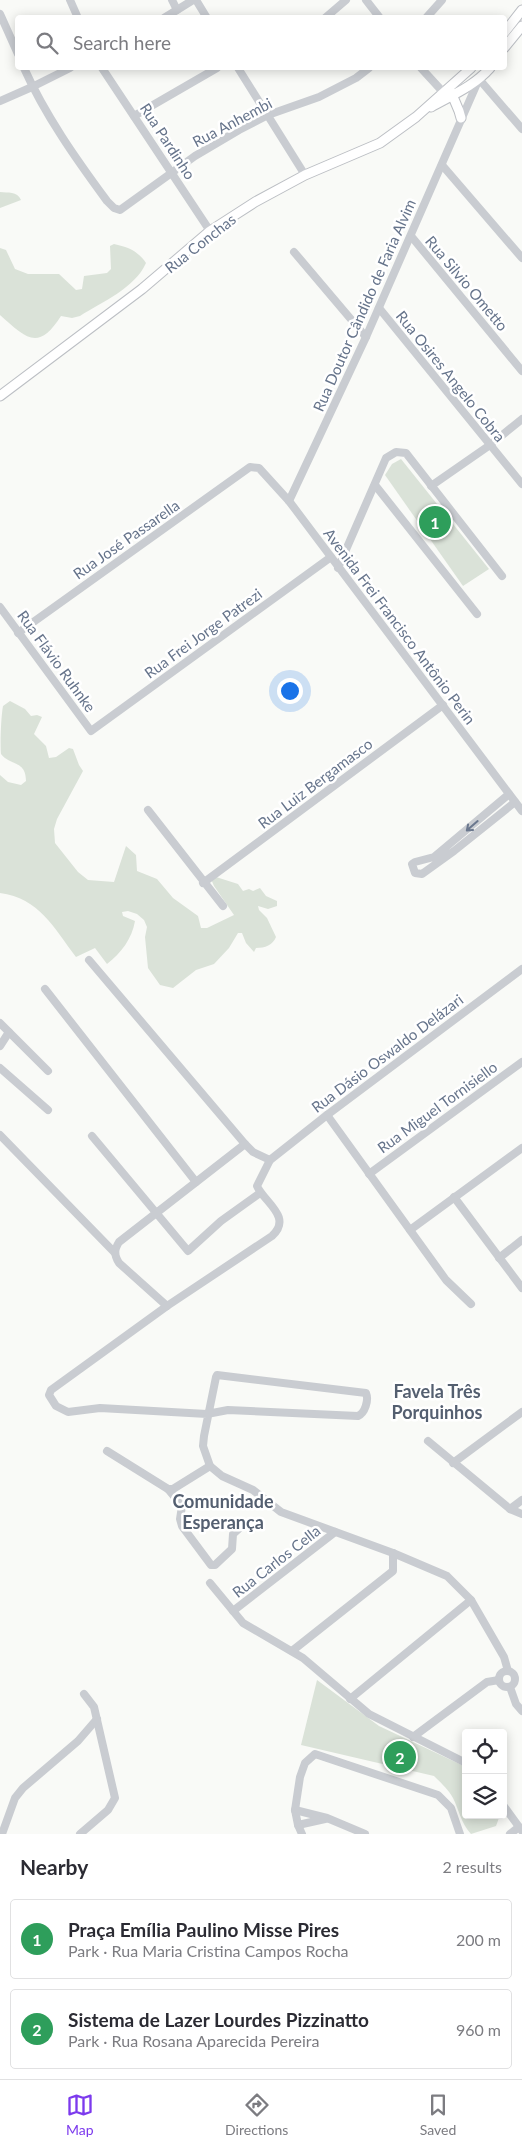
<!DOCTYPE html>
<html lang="en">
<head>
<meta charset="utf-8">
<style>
	:root { --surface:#fff; --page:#f7f7f7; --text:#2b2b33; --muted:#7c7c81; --line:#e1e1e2; --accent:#7c3aed }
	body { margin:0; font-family:Lato,sans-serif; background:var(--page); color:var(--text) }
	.controls { position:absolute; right:15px; bottom:15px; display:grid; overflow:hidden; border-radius:5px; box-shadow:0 2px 12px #0003 }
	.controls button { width:45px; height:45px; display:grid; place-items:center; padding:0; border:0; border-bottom:1px solid var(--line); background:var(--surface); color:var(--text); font:25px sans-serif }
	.you { position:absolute; left:289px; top:690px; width:18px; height:18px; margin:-12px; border:4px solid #fff; border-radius:50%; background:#1a73e8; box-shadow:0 0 0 8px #1a73e833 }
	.badge { display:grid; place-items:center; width:32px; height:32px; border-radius:50%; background:var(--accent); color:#fff; font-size:16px; font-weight:700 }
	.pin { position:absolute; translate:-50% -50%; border:2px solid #fff; box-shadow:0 1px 5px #0006 }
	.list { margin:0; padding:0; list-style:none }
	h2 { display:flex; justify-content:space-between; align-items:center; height:65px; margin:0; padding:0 20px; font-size:21px }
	h2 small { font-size:16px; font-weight:400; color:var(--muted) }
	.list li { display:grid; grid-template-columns:32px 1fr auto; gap:15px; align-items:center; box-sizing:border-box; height:80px; margin:0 10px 10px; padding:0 10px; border:1px solid var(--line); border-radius:5px }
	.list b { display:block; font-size:19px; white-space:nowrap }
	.list p { margin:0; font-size:16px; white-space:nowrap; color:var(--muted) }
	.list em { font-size:16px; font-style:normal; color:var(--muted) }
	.icon { flex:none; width:28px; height:28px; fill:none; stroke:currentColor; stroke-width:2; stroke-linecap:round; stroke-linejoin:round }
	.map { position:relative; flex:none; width:522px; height:1834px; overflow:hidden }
	.search { position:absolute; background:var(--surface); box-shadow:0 2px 12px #0003; left:15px; right:15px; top:15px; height:55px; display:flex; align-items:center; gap:12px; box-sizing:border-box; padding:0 18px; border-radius:5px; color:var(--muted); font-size:19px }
	.sheet { height:245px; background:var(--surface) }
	nav { display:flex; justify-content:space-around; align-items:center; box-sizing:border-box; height:70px; border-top:1px solid var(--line); background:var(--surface); font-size:14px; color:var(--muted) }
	nav a { display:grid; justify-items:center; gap:2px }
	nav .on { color:var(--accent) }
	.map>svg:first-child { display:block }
	.green { fill:#dae2d8 }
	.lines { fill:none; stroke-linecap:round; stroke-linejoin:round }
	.major-casing { stroke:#bcbfc4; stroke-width:11 }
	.minor { stroke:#c9ccd1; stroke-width:8 }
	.major { stroke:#fff; stroke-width:9 }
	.oneway { stroke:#6b788e }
	.labels { text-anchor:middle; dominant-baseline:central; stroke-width:5; stroke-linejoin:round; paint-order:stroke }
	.street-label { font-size:15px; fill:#66748b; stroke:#fff }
	.quarter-label { font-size:18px; font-weight:bold; fill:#545f70; stroke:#fff }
</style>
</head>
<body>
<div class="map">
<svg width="522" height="1834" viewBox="0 0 522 1834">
	<rect width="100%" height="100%" fill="#f9faf7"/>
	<!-- green -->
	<g class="green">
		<path d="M 0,192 C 8,193 17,191 21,200 L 0,208 Z"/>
		<path d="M 114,244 C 128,247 138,251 146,263 C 135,288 102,302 80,316 L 72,318 L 61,316 C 38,352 26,338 0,315 L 0,248 L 6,250 L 15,269 L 28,274 L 59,274 L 76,290 L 82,289 L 84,276 L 107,273 L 111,269 L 110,246 Z"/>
		<path d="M 401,459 L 489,569 L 463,586 L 385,475 L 392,464 Z"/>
		<path d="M 10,701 L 25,709 L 31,716 L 37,715 L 42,717 L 34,734 L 46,746 L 49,758 L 56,757 L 69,748 L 73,749 L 79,765 L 83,771 L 57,819 L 54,829 L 55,843 L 78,872 L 88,880 L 114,882 L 126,846 L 136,855 L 137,871 L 157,879 L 173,898 L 198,916 L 201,928 L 207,928 L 234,915 L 214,886 L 211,879 L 216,877 L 238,884 L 243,891 L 249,889 L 253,891 L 260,888 L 266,896 L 277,901 L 277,906 L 268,909 L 258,906 L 259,910 L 267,918 L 276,937 C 273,945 265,948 256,948 L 254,952 L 246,943 L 242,933 L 238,933 L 229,948 L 214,964 L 196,970 L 173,988 L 160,985 L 148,968 L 145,937 L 147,927 L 144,920 L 137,914 L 128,911 L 122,912 L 123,916 L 135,921 C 132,939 121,953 107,964 L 95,948 L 76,957 C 54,928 39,898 0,893 L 0,775 L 8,782 L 21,785 L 26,781 C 26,760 10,766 1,754 C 0,745 1,716 3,706 Z"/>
		<path d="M 317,1680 L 379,1726 L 466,1767 L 466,1815 L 500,1815 L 496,1826 L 471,1834 C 461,1823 459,1810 453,1798 C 448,1789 441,1783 434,1776 L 301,1745 Z"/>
	</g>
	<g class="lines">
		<!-- major casing -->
		<g class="major-casing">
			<g id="major">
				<path d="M 504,33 L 522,10"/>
				<path d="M 504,48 L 522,26"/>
				<path d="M 451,92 L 459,111 L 461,118"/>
				<path d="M 431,107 C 452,95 473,87 490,68"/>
				<path d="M 0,396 L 142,289 L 210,231 L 255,202 L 305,175 L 380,143 L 416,117 L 471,68"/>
			</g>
		</g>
		<!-- minor -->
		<g class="minor">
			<path d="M 70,0 L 78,18"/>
			<path d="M 172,0 L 177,10"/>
			<path d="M 196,0 L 207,18"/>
			<path d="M 366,0 L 380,18"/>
			<path d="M 0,14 L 18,54"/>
			<path d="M 164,18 L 193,0"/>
			<path d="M 325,18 L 346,0"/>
			<path d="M 426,18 L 442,0"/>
			<path d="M 24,68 C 45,115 76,159 107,201 L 114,208 L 120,210 L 195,156 L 239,130 L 268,115 L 319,97 L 356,78 L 369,68"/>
			<path d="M 102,68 L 210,231"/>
			<path d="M 238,68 L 305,175"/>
			<path d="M 421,68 L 443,92"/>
			<path d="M 0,101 L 32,87 L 70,68"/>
			<path d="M 134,116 L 217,68"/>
			<path d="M 442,165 L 522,258"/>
			<path d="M 411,236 L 522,371"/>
			<path d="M 294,252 L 366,337"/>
			<path d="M 379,308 L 522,484"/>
			<path d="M 375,485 L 477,614"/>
			<path d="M 431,486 L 490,445 L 522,419"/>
			<path d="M 289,501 L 366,337 L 479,79 L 522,129"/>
			<path d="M 338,568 L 386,458 L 396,452 L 406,453 L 502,576"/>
			<path d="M 0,607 L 91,731 L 331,557"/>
			<path d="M 18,633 L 250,467 L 259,468 L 289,501 L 522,811"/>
			<path d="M 509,794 L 434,857 L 415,862 L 412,864 L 415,873 L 422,874 L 454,851 L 515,802"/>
			<path d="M 148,810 L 223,906"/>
			<path d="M 203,883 L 443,705"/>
			<path d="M 89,960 L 245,1144 L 253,1152 L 270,1160"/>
			<path d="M 45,989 L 196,1182"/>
			<path d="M 0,1023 L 48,1071"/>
			<path d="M 0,1046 L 9,1032"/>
			<path d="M 0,1068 L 48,1110"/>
			<path d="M 327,1115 L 446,1280 L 471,1304"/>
			<path d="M 0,1135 L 115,1253"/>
			<path d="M 92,1136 L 188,1251 L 221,1221 L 260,1193"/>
			<path d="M 369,1174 L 522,1062"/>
			<path d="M 454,1197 L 522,1288"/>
			<path d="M 410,1230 L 522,1148"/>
			<path d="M 499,1258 L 522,1240"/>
			<path d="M 167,1306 L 119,1263 C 114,1255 114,1250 119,1242 L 245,1144"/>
			<path d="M 428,1441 L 510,1509 L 522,1514"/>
			<path d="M 107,1451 L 168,1489 L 173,1489 L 210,1466"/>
			<path d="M 453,1463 L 522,1412"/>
			<path d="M 168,1489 L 182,1506 L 180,1519 L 182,1526 L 211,1565 L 215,1565 L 232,1549 L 233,1534 L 243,1525"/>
			<path d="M 510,1509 L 522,1500"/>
			<path d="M 210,1583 L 243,1623 L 303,1658 L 369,1714 L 466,1763"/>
			<path d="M 233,1611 L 335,1532"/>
			<path d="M 292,1651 L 393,1571 L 393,1553"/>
			<circle cx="507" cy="1679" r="8"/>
			<path d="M 508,1671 L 504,1657 L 471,1600 L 447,1576 L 393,1553 L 281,1512 L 253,1490 L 222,1476 L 210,1466 L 203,1446 L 204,1436 L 216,1377 L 217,1375 L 366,1393 C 369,1400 365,1413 358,1416 L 228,1410 L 207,1414 L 100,1408 L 68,1412 L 56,1406 L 49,1395 L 51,1390 L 167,1306 L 272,1236 C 293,1217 264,1202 257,1186 L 270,1160 L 327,1115 L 522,969"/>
			<path d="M 510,1687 L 516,1704 L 522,1711"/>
			<path d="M 350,1699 L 471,1600"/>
			<path d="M 413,1737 L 487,1682 L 499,1680"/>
			<path d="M 503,1805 L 522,1831"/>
			<path d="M 295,1810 L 327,1818 L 365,1834"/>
			<path d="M 298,1825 L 325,1819"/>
			<path d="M 2,1834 L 15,1798 L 23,1788 L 78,1741 L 97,1719"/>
			<path d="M 80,1834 L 108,1810 L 115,1798 L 94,1707 L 84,1694"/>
			<path d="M 302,1834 L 298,1825 L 295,1810 L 300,1777 L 305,1763 L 315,1754 L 438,1795 L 451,1808 L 460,1834"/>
			<path d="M 510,1834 L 519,1827"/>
		</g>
		<!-- major -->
		<use href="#major" class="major"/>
	</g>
	<!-- one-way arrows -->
	<defs><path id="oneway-shaft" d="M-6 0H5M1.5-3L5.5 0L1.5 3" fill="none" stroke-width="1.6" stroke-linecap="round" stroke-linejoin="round" transform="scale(1.25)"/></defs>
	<use class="oneway" href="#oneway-shaft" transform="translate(472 826) rotate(139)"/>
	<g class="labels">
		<!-- street labels -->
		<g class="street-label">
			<text transform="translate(232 122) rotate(-28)">Rua Anhembi</text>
			<text transform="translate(168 141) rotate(57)">Rua Pardinho</text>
			<text transform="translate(200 243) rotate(-38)">Rua Conchas</text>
			<text transform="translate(467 283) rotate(50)">Rua Silvio Ometto</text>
			<text transform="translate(364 305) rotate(-66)">Rua Doutor Cândido de Faria Alvim</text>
			<text transform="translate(451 376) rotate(51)">Rua Osires Angelo Cobra</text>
			<text transform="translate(126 539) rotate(-35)">Rua José Passarella</text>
			<text transform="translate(400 626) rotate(53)">Avenida Frei Francisco Antônio Perin</text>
			<text transform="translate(203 633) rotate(-36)">Rua Frei Jorge Patrezi</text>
			<text transform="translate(57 661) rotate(54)">Rua Flávio Ruhnke</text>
			<text transform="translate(315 783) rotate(-37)">Rua Luiz Bergamasco</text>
			<text transform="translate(387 1053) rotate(-37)">Rua Dásio Oswaldo Delázari</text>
			<text transform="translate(437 1107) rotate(-36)">Rua Miguel Tornisiello</text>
			<text transform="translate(276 1561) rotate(-38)">Rua Carlos Cella</text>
		</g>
		<!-- quarter labels -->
		<g class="quarter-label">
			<text x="437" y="1391">Favela Três<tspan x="437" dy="21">Porquinhos</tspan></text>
			<text x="223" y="1501">Comunidade<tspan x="223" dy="21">Esperança</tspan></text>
		</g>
	</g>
</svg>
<div class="controls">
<button><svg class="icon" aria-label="locate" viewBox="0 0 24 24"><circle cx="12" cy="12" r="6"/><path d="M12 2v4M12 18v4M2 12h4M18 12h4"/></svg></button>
<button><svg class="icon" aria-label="layers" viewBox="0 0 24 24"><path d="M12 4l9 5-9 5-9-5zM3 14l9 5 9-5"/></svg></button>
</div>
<div class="you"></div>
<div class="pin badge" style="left:435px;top:522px;background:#2e9e5b">1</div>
<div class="pin badge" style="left:400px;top:1757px;background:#2e9e5b">2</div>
<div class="search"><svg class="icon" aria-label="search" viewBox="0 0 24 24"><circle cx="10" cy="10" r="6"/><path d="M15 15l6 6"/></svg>Search here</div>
</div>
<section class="sheet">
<h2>Nearby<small>2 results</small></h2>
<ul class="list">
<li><span class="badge" style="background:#2e9e5b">1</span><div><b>Praça Emília Paulino Misse Pires</b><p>Park · Rua Maria Cristina Campos Rocha</p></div><em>200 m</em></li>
<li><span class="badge" style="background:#2e9e5b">2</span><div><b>Sistema de Lazer Lourdes Pizzinatto</b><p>Park · Rua Rosana Aparecida Pereira</p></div><em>960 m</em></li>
</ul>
</section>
<nav>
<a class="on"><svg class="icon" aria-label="map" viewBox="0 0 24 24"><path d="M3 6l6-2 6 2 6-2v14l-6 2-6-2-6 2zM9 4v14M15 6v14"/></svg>Map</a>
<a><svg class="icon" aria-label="directions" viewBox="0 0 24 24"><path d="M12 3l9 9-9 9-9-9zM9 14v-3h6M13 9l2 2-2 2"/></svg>Directions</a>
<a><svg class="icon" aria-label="saved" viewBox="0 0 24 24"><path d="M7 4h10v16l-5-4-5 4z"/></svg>Saved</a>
</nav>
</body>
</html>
